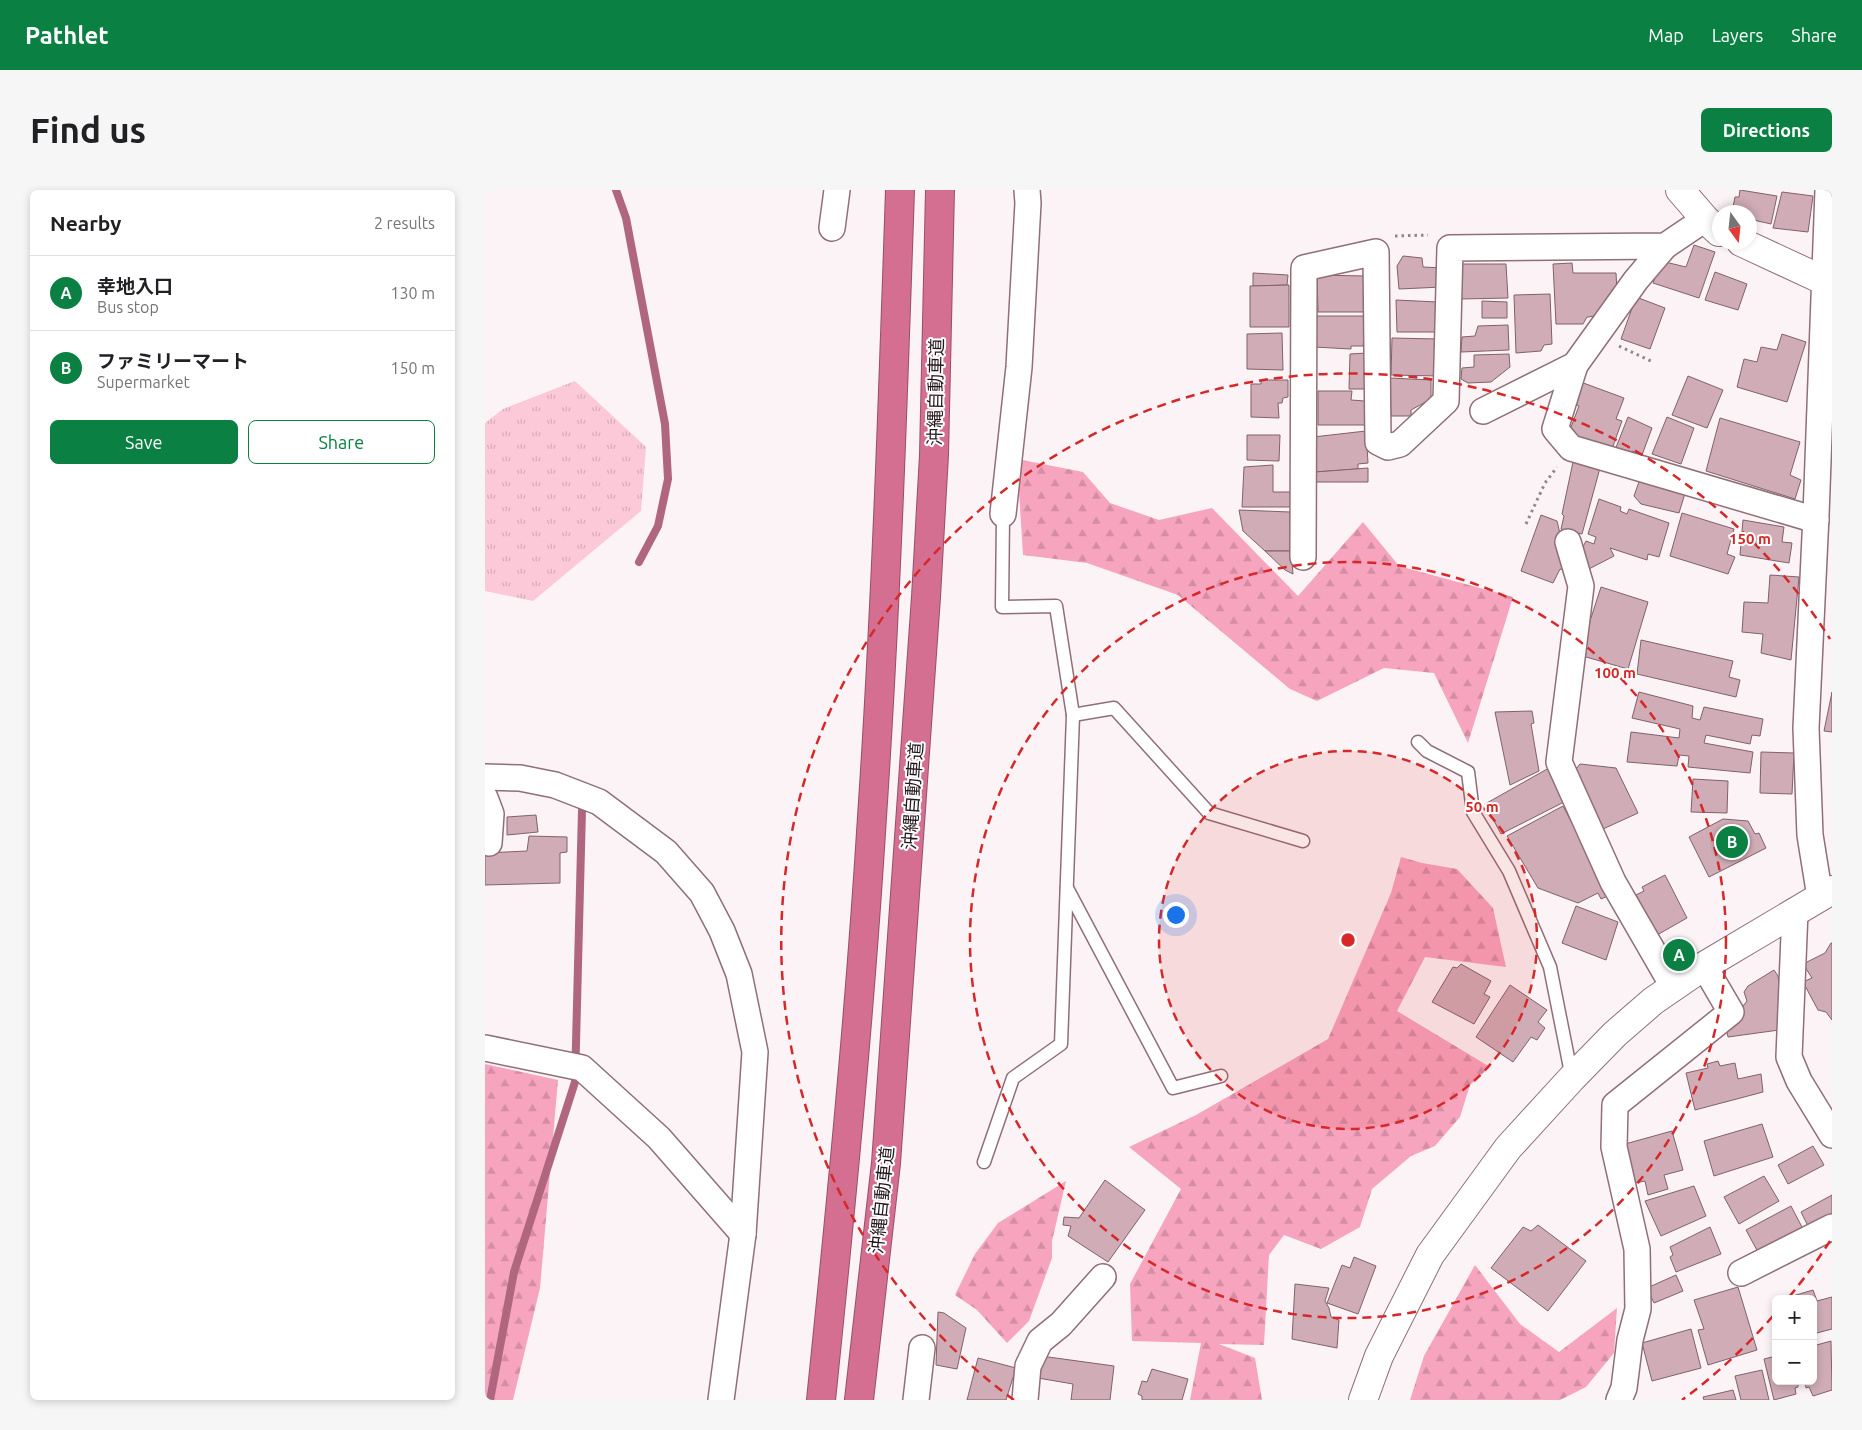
<!DOCTYPE html>
<html lang="en">
<head>
<meta charset="utf-8">
<style>
	:root { --surface:#fff; --page:#f6f6f6; --text:#202124; --muted:#757577; --line:#e0e0e0; --accent:#0b8043 }
	body { margin:0; font-family:Ubuntu,"Noto Sans JP",sans-serif; background:var(--page); color:var(--text) }
	.controls { position:absolute; right:15px; bottom:15px; display:grid; overflow:hidden; border-radius:8px; box-shadow:0 2px 8px #0003 }
	.controls button { width:45px; height:45px; display:grid; place-items:center; padding:0; border:0; border-bottom:1px solid var(--line); background:var(--surface); color:var(--text); font:25px sans-serif }
	.compass { position:absolute; left:1227px; top:15px; width:45px; height:45px; border-radius:50%; background:var(--surface); box-shadow:0 2px 8px #0003; rotate:165deg }
	.you { position:absolute; left:690px; top:724px; width:18px; height:18px; margin:-12px; border:4px solid #fff; border-radius:50%; background:#1a73e8; box-shadow:0 0 0 8px #1a73e833 }
	.badge { display:grid; place-items:center; width:32px; height:32px; border-radius:50%; background:var(--accent); color:#fff; font-size:16px; font-weight:700 }
	.pin { position:absolute; translate:-50% -50%; border:2px solid #fff; box-shadow:0 1px 5px #0006 }
	.list { margin:0; padding:0; list-style:none }
	h2 { display:flex; justify-content:space-between; align-items:center; height:65px; margin:0; padding:0 20px; font-size:21px }
	h2 small { font-size:16px; font-weight:400; color:var(--muted) }
	.list li { display:grid; grid-template-columns:32px 1fr auto; gap:15px; align-items:center; box-sizing:border-box; height:75px; padding:0 20px; border-top:1px solid var(--line) }
	.list b { display:block; font-size:19px; white-space:nowrap }
	.list p { margin:0; font-size:16px; white-space:nowrap; color:var(--muted) }
	.list em { font-size:16px; font-style:normal; color:var(--muted) }
	.actions { display:flex; gap:10px; padding:15px 20px }
	.actions a { flex:1; padding:11px 0; border:1px solid var(--accent); border-radius:8px; text-align:center; font-size:18px; color:var(--accent) }
	.actions .main { background:var(--accent); color:#fff }
	.map { position:relative; flex:none; width:1347px; height:1210px; overflow:hidden; border-radius:8px }
	header { display:flex; align-items:center; gap:30px; box-sizing:border-box; height:70px; padding:0 25px; background:var(--accent); color:#fff }
	header strong { font-size:24px }
	nav { display:flex; gap:28px; margin-inline-start:auto; font-size:18px }
	.intro { display:flex; align-items:center; justify-content:space-between; box-sizing:border-box; height:120px; padding:0 30px }
	h1 { margin:0; font-size:35px }
	.button { padding:12px 22px; border-radius:8px; background:var(--accent); color:#fff; font-size:18px; font-weight:700 }
	main { display:flex; gap:30px; padding:0 30px }
	aside { flex:1; background:var(--surface); border-radius:8px; box-shadow:0 2px 8px #0003 }
	.map>svg:first-child { display:block }
	.grass { fill:url(#grass-tufts) }
	.forest { fill:url(#forest-firs) }
	.lines { fill:none; stroke-linecap:round; stroke-linejoin:round }
	.stream { stroke:#af667e; stroke-width:8 }
	.building { fill:#cfacb6; stroke:#81616b }
	.service-casing { stroke:#906f79; stroke-width:15 }
	.minor-casing { stroke:#906f79; stroke-width:28 }
	.tertiary-casing { stroke:#906f79; stroke-width:30 }
	.secondary-casing { stroke:#906f79; stroke-width:30 }
	.motorway-casing { stroke:#975068; stroke-width:30 }
	.path { stroke:#918689; stroke-width:3; stroke-dasharray:2.5 4; stroke-linecap:butt }
	.service { stroke:#fff; stroke-width:12 }
	.minor { stroke:#fff; stroke-width:25 }
	.tertiary { stroke:#fff; stroke-width:28 }
	.secondary { stroke:#fff; stroke-width:28 }
	.motorway { stroke:#d56f92; stroke-width:28 }
	.ring { fill:none; stroke:#d62828; stroke-width:2.5; stroke-dasharray:9 6 }
	.labels { text-anchor:middle; dominant-baseline:central; stroke-width:4; stroke-linejoin:round; paint-order:stroke }
	.street-label { font-size:18px; fill:#24171b; stroke:#fff }
	.centre { fill:#d62828; stroke:#fff; stroke-width:2.5 }
	.ring-label { font-size:15px; text-anchor:middle; font-weight:bold; fill:#d62828; stroke:#fff; stroke-width:4; stroke-linejoin:round; paint-order:stroke }
</style>
</head>
<body>
<header>
<strong>Pathlet</strong>
<nav><a>Map</a><a>Layers</a><a>Share</a></nav>
</header>
<div class="intro"><h1>Find us</h1><a class="button">Directions</a></div>
<main>
<aside>
<h2>Nearby<small>2 results</small></h2>
<ul class="list">
<li><span class="badge">A</span><div><b>幸地入口</b><p>Bus stop</p></div><em>130 m</em></li>
<li><span class="badge">B</span><div><b>ファミリーマート</b><p>Supermarket</p></div><em>150 m</em></li>
</ul>
<div class="actions"><a class="main">Save</a><a>Share</a></div>
</aside>
<div class="map">
<svg width="1347" height="1210" viewBox="0 0 1347 1210">
	<defs>
		<pattern id="grass-tufts" width="24" height="20" patternUnits="userSpaceOnUse" patternTransform="scale(1.25)"><rect width="24" height="20" fill="#fcc9d8"/><path d="M3 7l-1-3M5 7V3M7 7l1-3M15 17l-1-3M17 17v-4M19 17l1-3" fill="none" stroke="#d8acb9"/></pattern>
		<pattern id="forest-firs" width="22" height="20" patternUnits="userSpaceOnUse" patternTransform="scale(1.25)"><rect width="22" height="20" fill="#f7a5bf"/><path d="M5 1l3.5 6h-7zM16 11l3.5 6h-7z" fill="#d48da4"/></pattern>
	</defs>
	<rect width="100%" height="100%" fill="#fbf3f5"/>
	<!-- grass -->
	<path class="grass" d="M 90,191 L 161,257 L 156,321 L 48,411 L 0,401 L 0,233 L 18,219 Z"/>
	<!-- forest -->
	<g class="forest">
		<path d="M 532,269 L 598,282 L 625,313 L 674,330 L 727,318 L 813,406 L 878,332 L 914,376 L 1028,407 L 983,553 L 949,483 L 899,478 L 832,511 L 805,499 L 693,405 L 602,373 L 538,365 Z"/>
		<path d="M 916,667 L 937,673 L 972,679 L 1008,718 L 1021,777 L 940,767 L 912,821 L 1005,877 L 985,895 L 975,927 L 950,956 L 926,966 L 887,999 L 875,1037 L 836,1059 L 799,1045 L 784,1065 L 779,1155 L 734,1154 L 770,1168 L 777,1210 L 705,1210 L 716,1153 L 647,1151 L 645,1094 L 696,999 L 644,957 L 711,925 L 843,849 L 906,703 Z"/>
		<path d="M 0,874 L 73,890 L 55,1098 L 28,1210 L 0,1210 Z"/>
		<path d="M 581,991 L 567,1051 L 567,1068 L 544,1131 L 522,1153 L 492,1120 L 470,1105 L 490,1064 L 513,1033 Z"/>
		<path d="M 990,1075 L 1035,1134 L 1074,1162 L 1132,1118 L 1129,1163 L 1101,1197 L 1075,1210 L 925,1210 L 939,1166 Z"/>
	</g>
	<g class="lines">
		<!-- stream -->
		<g class="stream">
			<path d="M 131,0 L 141,28 L 180,234 L 183,289 L 173,336 L 154,372"/>
			<path d="M 5,1210 L 29,1082 L 90,892 L 97,620"/>
		</g>
	</g>
	<!-- building -->
	<g class="building">
		<path d="M 1255,0 L 1292,6 L 1286,34 L 1264,29 L 1264,22 L 1247,22 L 1250,7 L 1254,7 Z"/>
		<path d="M 1297,2 L 1328,6 L 1323,42 L 1288,38 Z"/>
		<path d="M 1209,55 L 1230,62 L 1214,108 L 1168,93 L 1176,71 L 1201,77 Z"/>
		<path d="M 918,66 L 937,68 L 938,77 L 958,78 L 957,97 L 914,99 L 912,76 Z"/>
		<path d="M 1087,73 L 1088,83 L 1131,83 L 1132,101 L 1114,119 L 1112,126 L 1102,127 L 1098,134 L 1071,134 L 1068,74 Z"/>
		<path d="M 974,74 L 1021,74 L 1023,108 L 975,109 Z"/>
		<path d="M 1230,82 L 1262,94 L 1253,120 L 1220,110 Z"/>
		<path d="M 768,83 L 803,85 L 802,95 L 768,96 Z"/>
		<path d="M 832,85 L 881,86 L 882,122 L 833,122 Z"/>
		<path d="M 804,95 L 804,137 L 765,137 L 765,96 Z"/>
		<path d="M 1065,104 L 1067,154 L 1059,155 L 1056,161 L 1031,163 L 1029,105 Z"/>
		<path d="M 1151,107 L 1180,118 L 1165,159 L 1136,149 Z"/>
		<path d="M 911,110 L 952,112 L 953,142 L 912,142 Z"/>
		<path d="M 997,111 L 1022,112 L 1022,128 L 997,128 Z"/>
		<path d="M 828,126 L 883,126 L 883,147 L 879,148 L 878,156 L 866,156 L 866,159 L 829,157 Z"/>
		<path d="M 1023,135 L 1024,160 L 976,162 L 977,147 L 990,146 L 993,136 Z"/>
		<path d="M 797,143 L 798,180 L 762,179 L 762,144 Z"/>
		<path d="M 1297,144 L 1321,152 L 1302,212 L 1252,197 L 1259,169 L 1272,172 L 1276,157 L 1292,160 Z"/>
		<path d="M 907,148 L 953,149 L 953,186 L 906,185 Z"/>
		<path d="M 882,163 L 883,199 L 864,199 L 865,164 Z"/>
		<path d="M 1024,164 L 1025,177 L 1006,192 L 983,193 L 976,189 L 977,178 L 989,177 L 989,165 Z"/>
		<path d="M 1203,186 L 1238,200 L 1222,238 L 1187,225 Z"/>
		<path d="M 905,188 L 946,190 L 946,209 L 926,220 L 926,226 L 906,226 Z"/>
		<path d="M 776,190 L 803,190 L 803,207 L 798,208 L 797,213 L 793,213 L 794,228 L 766,227 L 766,194 L 776,194 Z"/>
		<path d="M 1093,191 L 1139,208 L 1131,229 L 1137,231 L 1127,259 L 1083,245 L 1094,216 L 1086,212 Z"/>
		<path d="M 833,201 L 867,201 L 866,210 L 880,211 L 880,235 L 833,235 Z"/>
		<path d="M 1143,227 L 1167,238 L 1157,265 L 1147,261 L 1145,266 L 1130,260 Z"/>
		<path d="M 1182,227 L 1209,238 L 1196,274 L 1167,264 Z"/>
		<path d="M 1235,228 L 1315,252 L 1305,285 L 1316,290 L 1310,309 L 1221,281 Z"/>
		<path d="M 881,241 L 883,273 L 873,274 L 873,279 L 830,282 L 828,247 Z"/>
		<path d="M 762,245 L 795,245 L 794,271 L 762,270 Z"/>
		<path d="M 1088,272 L 1115,278 L 1097,344 L 1076,339 L 1079,326 L 1077,324 Z"/>
		<path d="M 788,275 L 788,302 L 806,302 L 806,317 L 757,317 L 759,277 Z"/>
		<path d="M 883,278 L 883,292 L 831,292 L 830,282 Z"/>
		<path d="M 1156,286 L 1201,300 L 1194,323 L 1156,314 L 1149,306 Z"/>
		<path d="M 1114,309 L 1136,317 L 1135,321 L 1142,324 L 1144,319 L 1184,333 L 1174,367 L 1163,364 L 1162,370 L 1125,358 L 1129,366 L 1100,381 L 1094,364 L 1101,351 L 1109,354 L 1111,347 L 1103,344 Z"/>
		<path d="M 754,320 L 805,322 L 806,361 L 780,361 L 758,341 Z"/>
		<path d="M 1197,323 L 1249,339 L 1242,364 L 1250,367 L 1243,384 L 1185,366 Z"/>
		<path d="M 1056,325 L 1072,331 L 1082,374 L 1079,380 L 1075,379 L 1068,393 L 1036,381 Z"/>
		<path d="M 1258,330 L 1299,337 L 1297,352 L 1307,353 L 1304,373 L 1255,365 Z"/>
		<path d="M 780,361 L 806,361 L 808,384 L 800,380 Z"/>
		<path d="M 1285,385 L 1314,387 L 1306,470 L 1276,463 L 1278,444 L 1257,442 L 1259,412 L 1283,413 Z"/>
		<path d="M 1116,397 L 1163,412 L 1143,479 L 1094,465 Z"/>
		<path d="M 1156,450 L 1248,471 L 1244,487 L 1255,490 L 1251,507 L 1152,484 Z"/>
		<path d="M 1154,502 L 1208,516 L 1207,528 L 1215,530 L 1219,517 L 1278,529 L 1275,546 L 1267,545 L 1265,554 L 1221,545 L 1219,553 L 1268,562 L 1265,583 L 1203,577 L 1204,566 L 1194,565 L 1192,576 L 1142,572 L 1146,542 L 1194,548 L 1195,539 L 1147,528 Z"/>
		<path d="M 1347,502 L 1347,542 L 1339,541 Z"/>
		<path d="M 1047,521 L 1049,533 L 1046,534 L 1054,581 L 1025,595 L 1010,522 Z"/>
		<path d="M 1276,562 L 1309,563 L 1307,604 L 1275,603 Z"/>
		<path d="M 1095,574 L 1131,578 L 1153,623 L 1118,639 L 1091,579 Z"/>
		<path d="M 1064,578 L 1081,611 L 1016,644 L 1000,614 Z"/>
		<path d="M 1208,589 L 1243,591 L 1242,623 L 1206,622 Z"/>
		<path d="M 1078,616 L 1125,705 L 1116,709 L 1113,703 L 1093,713 L 1053,698 L 1022,646 Z"/>
		<path d="M 51,625 L 53,642 L 22,645 L 22,627 Z"/>
		<path d="M 1238,629 L 1263,631 L 1270,644 L 1274,643 L 1281,658 L 1224,687 L 1204,647 Z"/>
		<path d="M 44,646 L 82,647 L 82,662 L 75,663 L 75,693 L 0,695 L 0,663 L 42,661 Z"/>
		<path d="M 1180,685 L 1202,728 L 1172,745 L 1151,705 L 1159,701 L 1157,697 Z"/>
		<path d="M 1091,716 L 1133,732 L 1121,770 L 1077,753 Z"/>
		<path d="M 1346,753 L 1347,753 L 1347,830 L 1341,822 L 1333,820 L 1318,792 L 1327,788 L 1318,774 L 1340,763 Z"/>
		<path d="M 976,774 L 1006,791 L 999,804 L 1005,807 L 989,834 L 947,812 L 968,777 L 972,778 Z"/>
		<path d="M 1289,780 L 1293,786 L 1297,821 L 1293,822 L 1294,840 L 1243,847 L 1241,838 L 1262,811 L 1259,802 L 1263,796 Z"/>
		<path d="M 1025,795 L 1062,820 L 1053,832 L 1060,838 L 1052,850 L 1046,847 L 1028,872 L 991,847 Z"/>
		<path d="M 1233,871 L 1235,876 L 1250,873 L 1253,889 L 1276,884 L 1278,902 L 1210,920 L 1201,883 L 1223,878 L 1222,874 Z"/>
		<path d="M 1277,934 L 1288,967 L 1229,986 L 1219,951 Z"/>
		<path d="M 1187,941 L 1198,980 L 1179,985 L 1183,999 L 1163,1005 L 1160,991 L 1150,993 L 1140,954 Z"/>
		<path d="M 1328,956 L 1339,975 L 1303,994 L 1293,975 Z"/>
		<path d="M 1279,986 L 1294,1011 L 1254,1034 L 1239,1007 Z"/>
		<path d="M 620,990 L 660,1020 L 623,1072 L 583,1046 L 586,1036 L 578,1035 L 579,1027 L 594,1028 Z"/>
		<path d="M 1209,996 L 1221,1026 L 1176,1046 L 1160,1011 Z"/>
		<path d="M 1347,1005 L 1347,1031 L 1326,1042 L 1316,1022 Z"/>
		<path d="M 1306,1016 L 1318,1039 L 1274,1064 L 1261,1040 Z"/>
		<path d="M 1053,1035 L 1101,1071 L 1063,1121 L 1006,1078 L 1038,1037 L 1046,1041 Z"/>
		<path d="M 1225,1037 L 1236,1064 L 1191,1082 L 1185,1067 L 1188,1065 L 1185,1057 Z"/>
		<path d="M 869,1067 L 891,1076 L 873,1124 L 842,1113 L 857,1075 L 865,1078 Z"/>
		<path d="M 1191,1085 L 1198,1101 L 1169,1113 L 1162,1098 Z"/>
		<path d="M 810,1094 L 844,1098 L 840,1111 L 844,1118 L 846,1127 L 854,1130 L 852,1158 L 807,1149 Z"/>
		<path d="M 1253,1097 L 1272,1160 L 1223,1175 L 1213,1140 L 1219,1139 L 1209,1110 Z"/>
		<path d="M 1328,1100 L 1332,1111 L 1347,1107 L 1347,1139 L 1328,1144 L 1328,1109 L 1301,1108 Z"/>
		<path d="M 453,1122 L 459,1123 L 481,1138 L 472,1179 L 451,1175 Z"/>
		<path d="M 1206,1139 L 1216,1178 L 1167,1191 L 1157,1153 Z"/>
		<path d="M 1346,1151 L 1347,1200 L 1328,1206 L 1324,1197 L 1321,1198 L 1320,1191 L 1328,1191 L 1328,1156 Z"/>
		<path d="M 556,1166 L 629,1176 L 625,1210 L 586,1210 L 588,1194 L 553,1188 Z"/>
		<path d="M 1291,1166 L 1291,1191 L 1316,1192 L 1313,1193 L 1313,1197 L 1310,1198 L 1311,1204 L 1289,1210 L 1279,1169 Z"/>
		<path d="M 493,1168 L 531,1178 L 521,1210 L 482,1210 Z"/>
		<path d="M 667,1179 L 703,1189 L 697,1210 L 657,1210 L 657,1206 L 653,1204 L 657,1191 L 662,1192 Z"/>
		<path d="M 1277,1180 L 1284,1210 L 1256,1210 L 1250,1186 Z"/>
		<path d="M 1248,1200 L 1251,1210 L 1219,1210 L 1218,1207 Z"/>
	</g>
	<g class="lines">
		<!-- service casing -->
		<g class="service-casing">
			<g id="service">
				<path d="M 588,525 L 629,518 L 724,623 L 818,651"/>
				<path d="M 933,552 L 942,561 L 983,582 L 988,622 L 1024,681 L 1065,777 L 1087,888"/>
				<path d="M 582,698 L 688,898 L 736,886"/>
				<path d="M 499,972 L 528,888 L 576,854 L 588,525 L 571,416 L 517,417 L 518,324"/>
			</g>
		</g>
		<!-- minor casing -->
		<g class="minor-casing">
			<g id="minor">
				<path d="M 347,38 L 352,0"/>
				<path d="M 1180,56 L 1151,90 L 1090,175 L 1070,239 L 1086,258 L 1331,330"/>
				<path d="M 998,221 L 1090,175"/>
				<path d="M 518,324 L 534,177 L 543,13 L 542,0"/>
				<path d="M 1083,352 L 1096,396 L 1074,572 L 1128,692 L 1188,796"/>
				<path d="M 818,367 L 819,78 L 891,62 L 893,252 L 903,257 L 915,254 L 961,211 L 965,58 L 1180,56 L 1220,29"/>
				<path d="M 0,587 L 35,588 L 70,595 L 114,612 L 181,662 L 217,703 L 237,741 L 254,784 L 270,862 L 258,1044 L 236,1210"/>
				<path d="M 0,608 L 6,624 L 4,653"/>
				<path d="M 1335,707 L 1325,645 L 1321,538 L 1331,325 L 1343,0"/>
				<path d="M 1310,721 L 1304,867 L 1314,891 L 1347,945"/>
				<path d="M 0,858 L 97,878 L 174,948 L 258,1044"/>
				<path d="M 1256,1083 L 1347,1037"/>
				<path d="M 431,1210 L 437,1158"/>
				<path d="M 540,1210 L 543,1176 L 555,1151 L 576,1134 L 618,1087"/>
				<path d="M 1134,1210 L 1139,1198 L 1145,1150 L 1153,1119 L 1152,1059 L 1129,957 L 1130,915 L 1246,822 L 1219,776"/>
			</g>
		</g>
		<!-- tertiary casing -->
		<g class="tertiary-casing">
			<g id="tertiary">
				<path d="M 1195,0 L 1220,29 L 1234,42"/>
				<path d="M 1256,52 L 1340,91"/>
			</g>
		</g>
		<!-- secondary casing -->
		<g class="secondary-casing">
			<path id="secondary" d="M 878,1210 L 894,1166 L 945,1065 L 1023,958 L 1087,888 L 1130,844 L 1168,811 L 1219,776 L 1347,700"/>
		</g>
		<!-- motorway casing -->
		<g class="motorway-casing">
			<g id="motorway">
				<path d="M 336,1210 C 356,1016 375,822 387,627 C 401,418 408,209 415,0"/>
				<path d="M 374,1210 L 401,973 L 441,407 L 449,265 L 455,0"/>
			</g>
		</g>
		<!-- path -->
		<g class="path">
			<path d="M 910,46 L 943,45"/>
			<path d="M 1134,156 L 1166,171"/>
			<path d="M 1041,334 L 1060,293 L 1072,277"/>
		</g>
		<!-- service -->
		<use href="#service" class="service"/>
		<!-- minor -->
		<use href="#minor" class="minor"/>
		<!-- tertiary -->
		<use href="#tertiary" class="tertiary"/>
		<!-- secondary -->
		<use href="#secondary" class="secondary"/>
		<!-- motorway -->
		<use href="#motorway" class="motorway"/>
	</g>
	<!-- distance rings -->
	<circle cx="863" cy="750" r="189" fill="#d62828" fill-opacity=".12"/>
	<g class="ring">
		<circle cx="863" cy="750" r="189"/>
		<circle cx="863" cy="750" r="378"/>
		<path d="M1345 1051A568 568 0 0 1 1304 1107M1288 1126A568 568 0 0 1 1197 1210M529 1210A568 568 0 1 1 1345 449"/>
	</g>
	<g class="labels">
		<!-- street labels -->
		<g class="street-label">
			<text transform="translate(450 202) rotate(-89)">沖縄自動車道</text>
			<text transform="translate(427 606) rotate(-86)">沖縄自動車道</text>
			<text transform="translate(396 1010) rotate(-84)">沖縄自動車道</text>
		</g>
	</g>
	<circle cx="863" cy="750" r="8" class="centre"/>
	<g class="ring-label">
		<text x="1265" y="354">150 m</text>
		<text x="1130" y="488">100 m</text>
		<text x="997" y="622">50 m</text>
	</g>
</svg>
<div class="controls">
<button>+</button>
<button>−</button>
</div>
<svg class="compass" viewBox="-18 -18 36 36"><path d="M0-13l5 13h-10z" fill="#e53935"/><path d="M0 13l5-13h-10z" fill="#757577"/></svg>
<div class="you"></div>
<div class="pin badge" style="left:1194px;top:765px">A</div>
<div class="pin badge" style="left:1247px;top:652px">B</div>
</div>
</main>
</body>
</html>
